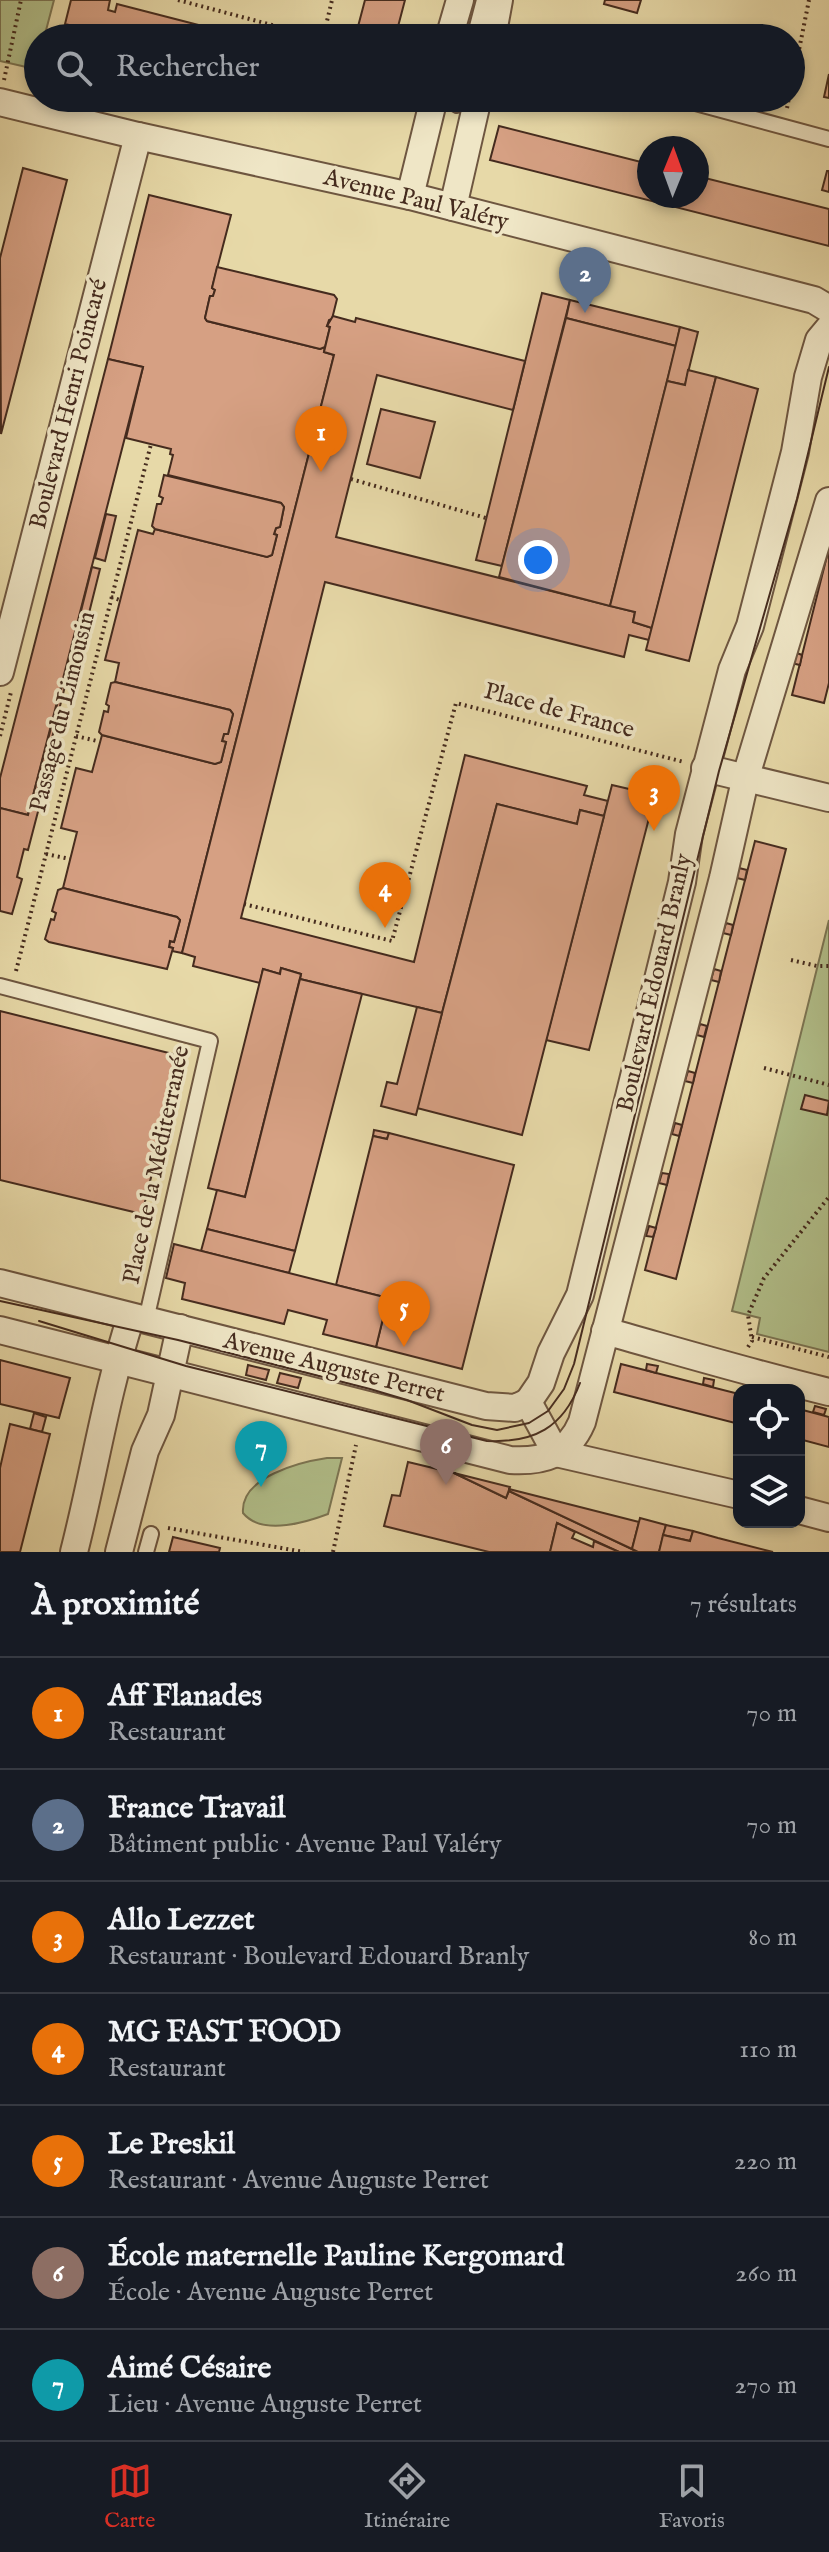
<!DOCTYPE html>
<html lang="fr">
<head>
<meta charset="utf-8">
<style>
	:root { --surface:#171b24; --page:#20242c; --text:#f1f3f6; --muted:#9ea1a6; --line:#363941; --accent:#d93025 }
	body { margin:0; font-family:"IM FELL English",serif; background:var(--page); color:var(--text) }
	.controls { position:absolute; right:24px; bottom:24px; display:grid; overflow:hidden; border-radius:16px; box-shadow:0 4px 12px #0003 }
	.controls button { width:72px; height:72px; display:grid; place-items:center; padding:0; border:0; border-bottom:2px solid var(--line); background:var(--surface); color:var(--text); font:40px sans-serif }
	.compass { position:absolute; left:637px; top:136px; width:72px; height:72px; border-radius:50%; background:var(--surface); box-shadow:0 4px 12px #0003; rotate:1deg }
	.you { position:absolute; left:538px; top:560px; width:28px; height:28px; margin:-20px; border:6px solid #fff; border-radius:50%; background:#1a73e8; box-shadow:0 0 0 12px #1a73e833 }
	.badge { display:grid; place-items:center; width:52px; height:52px; border-radius:50%; background:var(--accent); color:#fff; font-size:26px; font-weight:700 }
	.pin { position:absolute; translate:-50% -66px; filter:drop-shadow(0 2px 4px #0008) }
	.pin::after { content:''; position:absolute; top:42px; width:28px; height:24px; background:inherit; clip-path:polygon(0 0,100% 0,50% 100%) }
	.list { margin:0; padding:0; list-style:none }
	h2 { display:flex; justify-content:space-between; align-items:center; height:104px; margin:0; padding:0 32px; font-size:34px }
	h2 small { font-size:26px; font-weight:400; color:var(--muted) }
	.list li { display:grid; grid-template-columns:52px 1fr auto; gap:24px; align-items:center; box-sizing:border-box; height:112px; padding:0 32px; border-top:2px solid var(--line) }
	.list b { display:block; font-size:30px; white-space:nowrap }
	.list p { margin:0; font-size:26px; white-space:nowrap; color:var(--muted) }
	.list em { font-size:26px; font-style:normal; color:var(--muted) }
	.icon { flex:none; width:44px; height:44px; fill:none; stroke:currentColor; stroke-width:2; stroke-linecap:round; stroke-linejoin:round }
	.map { position:relative; flex:none; width:829px; height:1552px; overflow:hidden }
	.search { position:absolute; background:var(--surface); box-shadow:0 4px 12px #0003; left:24px; right:24px; top:24px; height:88px; display:flex; align-items:center; gap:20px; box-sizing:border-box; padding:0 28px; border-radius:44px; color:var(--muted); font-size:30px }
	.sheet { height:888px; background:var(--surface) }
	nav { display:flex; justify-content:space-around; align-items:center; box-sizing:border-box; height:112px; border-top:2px solid var(--line); background:var(--surface); font-size:22px; color:var(--muted) }
	nav a { display:grid; justify-items:center; gap:4px }
	nav .on { color:var(--accent) }
	.map>svg:first-child { display:block }
	.green { fill:#b2c08b; stroke:#7c7654; stroke-width:2 }
	.building { fill:#d6a083; stroke:#452b1e; stroke-width:2 }
	.lines { fill:none; stroke-linecap:round; stroke-linejoin:round }
	.service-casing { stroke:#6e5640; stroke-width:18 }
	.minor-casing { stroke:#6e5640; stroke-width:30 }
	.path { stroke:#452b1e; stroke-width:4; stroke-dasharray:2 4; stroke-linecap:butt }
	.service { stroke:#efe6c6; stroke-width:14 }
	.minor { stroke:#efe6c6; stroke-width:26 }
	.tram { stroke:#452b1e; stroke-width:2 }
	.labels { text-anchor:middle; dominant-baseline:central; stroke-width:7; stroke-linejoin:round; paint-order:stroke }
	.street-label { font-size:24px; fill:#452b1e; stroke:#efe6c6 }
</style>
</head>
<body>
<div class="map">
<svg width="829" height="1552" viewBox="0 0 829 1552">
	<rect width="100%" height="100%" fill="#e7d9a8"/>
	<filter id="stains"><feTurbulence type="fractalNoise" baseFrequency=".0025" numOctaves="4"/><feColorMatrix values="0 0 0 0 .2 0 0 0 0 .09 0 0 0 0 .02 0 0 0 .5 -.17"/></filter>
	<radialGradient id="worn" r=".72"><stop offset=".6" stop-color="#630" stop-opacity="0"/><stop offset="1" stop-color="#630" stop-opacity=".3"/></radialGradient>
	<!-- green -->
	<g class="green">
		<path d="M 0,0 L 54,0 L 44,38 L 38,38 L 35,69 L 0,61 Z"/>
		<path d="M 829,920 L 829,1352 L 757,1334 L 760,1318 L 732,1311 Z"/>
		<path d="M 327,1458 L 342,1458 L 328,1514 C 304,1523 262,1536 243,1513 C 240,1477 300,1462 327,1458 Z"/>
	</g>
	<!-- building -->
	<g class="building">
		<path d="M 71,0 L 110,0 L 108,10 L 115,12 L 117,4 L 249,38 L 110,38 L 112,30 L 102,27 L 100,33 L 65,24 Z"/>
		<path d="M 365,0 L 405,0 L 395,38 L 355,38 Z"/>
		<path d="M 605,0 L 641,0 L 637,13 L 604,4 Z"/>
		<path d="M 102,27 L 112,30 L 111,35 L 100,33 Z"/>
		<path d="M 829,74 L 829,98 L 824,97 Z"/>
		<path d="M 337,98 L 374,98 L 371,107 Z"/>
		<path d="M 499,126 L 649,164 L 649,196 L 697,196 L 697,176 L 829,209 L 829,246 L 490,160 Z"/>
		<path d="M 23,168 L 67,180 L 1,434 L 0,258 Z"/>
		<path d="M 827,171 L 829,171 L 829,192 L 822,190 Z"/>
		<path d="M 149,195 L 231,215 L 212,288 L 215,290 L 213,296 L 210,296 L 205,318 L 207,321 L 320,349 L 325,347 L 324,352 L 334,355 L 182,953 L 172,951 L 173,948 L 169,947 L 170,941 L 174,942 L 180,920 L 177,917 L 63,888 L 77,832 L 61,828 L 76,768 L 92,772 L 102,735 L 215,764 L 221,762 L 226,742 L 222,741 L 224,734 L 228,734 L 233,714 L 230,710 L 115,682 L 119,663 L 105,660 L 138,530 L 153,534 L 155,529 L 267,557 L 272,555 L 277,535 L 274,534 L 276,528 L 280,527 L 284,507 L 281,503 L 168,475 L 173,455 L 170,454 L 171,449 L 126,438 L 143,367 L 108,359 Z"/>
		<path d="M 217,267 L 334,295 L 337,299 L 332,319 L 329,320 L 327,326 L 330,327 L 325,347 L 320,349 L 207,321 L 205,318 L 210,296 L 213,296 L 215,290 L 212,288 Z"/>
		<path d="M 542,293 L 570,300 L 502,566 L 476,560 Z"/>
		<path d="M 570,300 L 680,327 L 676,346 L 566,318 Z"/>
		<path d="M 333,316 L 355,322 L 356,318 L 525,361 L 513,410 L 377,375 L 336,537 L 635,612 L 633,622 L 652,628 L 649,640 L 629,635 L 624,657 L 325,582 L 241,918 L 414,962 L 465,755 L 587,786 L 584,795 L 608,801 L 604,816 L 580,810 L 577,824 L 497,804 L 442,1013 L 300,979 L 301,974 L 281,968 L 280,974 L 263,969 L 260,983 L 193,966 L 195,957 L 182,953 L 334,355 L 324,352 L 330,327 L 327,326 Z"/>
		<path d="M 566,318 L 676,346 L 610,606 L 499,577 Z"/>
		<path d="M 680,327 L 698,332 L 685,385 L 667,381 Z"/>
		<path d="M 108,359 L 143,367 L 28,815 L 0,808 L 0,778 Z"/>
		<path d="M 688,370 L 716,377 L 652,628 L 633,622 L 635,612 L 610,606 L 667,381 L 685,385 Z"/>
		<path d="M 716,377 L 758,389 L 689,661 L 646,650 Z"/>
		<path d="M 381,409 L 435,422 L 420,478 L 367,464 Z"/>
		<path d="M 164,475 L 281,503 L 284,507 L 280,527 L 276,528 L 274,534 L 277,535 L 272,555 L 267,557 L 155,529 L 152,526 L 157,504 L 161,504 L 163,498 L 159,496 Z"/>
		<path d="M 106,514 L 116,516 L 105,561 L 95,558 Z"/>
		<path d="M 829,548 L 829,683 L 824,703 L 792,695 Z"/>
		<path d="M 92,567 L 100,569 L 85,629 L 77,627 Z"/>
		<path d="M 75,637 L 84,640 L 79,660 L 72,658 L 47,758 L 54,760 L 46,790 L 38,788 L 36,799 L 41,800 L 28,850 L 24,849 L 17,877 L 22,879 L 12,914 L 0,911 L 0,808 L 28,815 Z"/>
		<path d="M 794,652 L 802,655 L 800,665 L 791,663 Z"/>
		<path d="M 115,682 L 230,710 L 233,714 L 228,734 L 224,734 L 222,741 L 226,742 L 221,762 L 215,764 L 102,735 L 99,732 L 104,711 L 108,712 L 109,706 L 106,704 L 111,683 Z"/>
		<path d="M 612,785 L 655,795 L 589,1050 L 546,1040 Z"/>
		<path d="M 497,804 L 577,824 L 580,810 L 604,816 L 522,1135 L 417,1108 Z"/>
		<path d="M 755,841 L 786,849 L 676,1279 L 645,1270 Z"/>
		<path d="M 739,868 L 747,870 L 745,880 L 737,878 Z"/>
		<path d="M 63,888 L 177,917 L 180,920 L 174,942 L 170,941 L 169,947 L 173,948 L 167,969 L 49,942 L 45,939 L 51,919 L 54,920 L 56,913 L 52,911 L 58,890 Z"/>
		<path d="M 726,923 L 733,925 L 731,935 L 723,933 Z"/>
		<path d="M 281,968 L 301,974 L 245,1197 L 208,1188 L 263,969 L 280,974 Z"/>
		<path d="M 714,969 L 721,971 L 719,982 L 711,980 Z"/>
		<path d="M 300,979 L 362,994 L 295,1251 L 207,1229 L 217,1190 L 245,1197 Z"/>
		<path d="M 417,1007 L 442,1013 L 416,1115 L 381,1106 L 387,1082 L 397,1084 Z"/>
		<path d="M 0,1011 L 181,1056 L 142,1214 L 0,1180 Z"/>
		<path d="M 700,1024 L 707,1026 L 704,1037 L 697,1035 Z"/>
		<path d="M 688,1071 L 695,1073 L 693,1083 L 685,1081 Z"/>
		<path d="M 805,1095 L 829,1101 L 827,1115 L 801,1109 Z"/>
		<path d="M 675,1123 L 682,1125 L 679,1136 L 672,1134 Z"/>
		<path d="M 374,1130 L 389,1133 L 387,1139 L 373,1136 Z"/>
		<path d="M 389,1133 L 514,1165 L 462,1369 L 376,1347 L 388,1298 L 336,1285 L 373,1136 L 387,1139 Z"/>
		<path d="M 662,1173 L 669,1174 L 667,1185 L 659,1183 Z"/>
		<path d="M 649,1226 L 656,1228 L 653,1237 L 646,1236 Z"/>
		<path d="M 207,1229 L 295,1251 L 289,1273 L 201,1251 Z"/>
		<path d="M 174,1244 L 388,1298 L 376,1347 L 323,1334 L 327,1320 L 288,1310 L 284,1324 L 182,1299 L 185,1283 L 166,1278 Z"/>
		<path d="M 0,1360 L 70,1378 L 59,1418 L 0,1404 Z"/>
		<path d="M 621,1364 L 739,1394 L 739,1424 L 614,1392 Z"/>
		<path d="M 647,1364 L 658,1366 L 656,1373 L 646,1370 Z"/>
		<path d="M 248,1365 L 269,1370 L 266,1380 L 246,1375 Z"/>
		<path d="M 280,1373 L 301,1378 L 298,1388 L 277,1383 Z"/>
		<path d="M 704,1378 L 714,1380 L 713,1387 L 703,1384 Z"/>
		<path d="M 815,1406 L 826,1409 L 824,1415 L 813,1412 Z"/>
		<path d="M 799,1409 L 829,1417 L 829,1447 L 799,1439 Z"/>
		<path d="M 34,1413 L 46,1417 L 42,1432 L 30,1429 Z"/>
		<path d="M 10,1424 L 50,1434 L 20,1552 L 0,1552 L 0,1468 Z"/>
		<path d="M 408,1462 L 454,1473 L 506,1498 L 509,1491 L 638,1552 L 619,1552 L 557,1523 L 550,1552 L 489,1552 L 384,1526 L 392,1495 L 400,1496 Z"/>
		<path d="M 454,1473 L 510,1487 L 506,1498 Z"/>
		<path d="M 509,1489 L 639,1522 L 632,1549 L 509,1491 Z"/>
		<path d="M 640,1518 L 666,1525 L 659,1552 L 638,1552 L 632,1549 Z"/>
		<path d="M 557,1523 L 575,1532 L 572,1538 L 593,1547 L 594,1541 L 619,1552 L 550,1552 Z"/>
		<path d="M 666,1525 L 693,1531 L 690,1541 L 663,1535 Z"/>
		<path d="M 693,1531 L 718,1538 L 773,1552 L 659,1552 L 663,1535 L 690,1541 Z"/>
		<path d="M 173,1537 L 220,1548 L 219,1552 L 169,1552 Z"/>
	</g>
	<g class="lines">
		<!-- service casing -->
		<g class="service-casing">
			<g id="service">
				<path d="M 474,38 L 484,0"/>
				<path d="M 677,98 L 829,139"/>
				<path d="M 457,105 L 459,98"/>
				<path d="M 0,986 L 210,1041 L 146,1320"/>
				<path d="M 146,1552 L 151,1534"/>
			</g>
		</g>
		<!-- minor casing -->
		<g class="minor-casing">
			<g id="minor">
				<path d="M 449,38 L 460,0"/>
				<path d="M 492,38 L 499,0"/>
				<path d="M 0,102 L 138,136 L 410,196 L 814,300 L 829,309"/>
				<path d="M 410,196 L 434,98"/>
				<path d="M 453,207 L 478,98"/>
				<path d="M 0,672 L 138,136"/>
				<path d="M 705,768 L 829,798"/>
				<path d="M 0,1283 L 486,1406 L 515,1408 L 528,1402"/>
				<path d="M 0,1330 L 510,1460 C 543,1462 568,1455 582,1422 L 723,878 L 746,776 L 829,501"/>
				<path d="M 605,1331 C 680,1352 754,1374 829,1392"/>
				<path d="M 528,1402 L 541,1383 L 551,1353 L 580,1295 L 682,882 L 689,834 L 732,670 L 750,626 L 795,452 L 808,377 L 819,340 L 829,328"/>
				<path d="M 528,1402 L 556,1453 L 739,1495"/>
				<path d="M 799,1510 L 829,1518"/>
				<path d="M 74,1552 C 94,1474 106,1393 131,1317"/>
				<path d="M 119,1552 L 145,1451 L 161,1415 L 180,1328"/>
			</g>
		</g>
		<!-- path -->
		<g class="path">
			<path d="M 178,0 L 321,38"/>
			<path d="M 323,38 L 332,0"/>
			<path d="M 4,80 L 21,0"/>
			<path d="M 791,90 L 809,0"/>
			<path d="M 787,108 L 789,98"/>
			<path d="M 351,479 L 486,518"/>
			<path d="M 111,597 L 120,600"/>
			<path d="M 0,736 L 11,692"/>
			<path d="M 76,736 L 97,741"/>
			<path d="M 46,854 L 70,859"/>
			<path d="M 244,904 L 392,941 L 456,703 L 684,762"/>
			<path d="M 791,960 L 817,966 L 829,966"/>
			<path d="M 16,971 L 151,444"/>
			<path d="M 764,1068 L 829,1085"/>
			<path d="M 752,1337 L 829,1357"/>
			<path d="M 748,1347 L 752,1341 L 748,1315 L 764,1278 L 829,1197"/>
			<path d="M 168,1528 L 304,1552"/>
			<path d="M 333,1552 L 356,1445"/>
		</g>
		<!-- service -->
		<use href="#service" class="service"/>
		<!-- minor -->
		<use href="#minor" class="minor"/>
		<!-- tram -->
		<g class="tram">
			<path d="M 0,1301 L 178,1340 L 370,1389 L 407,1400 L 472,1425 L 497,1430 L 529,1423 L 548,1411 L 564,1389 L 574,1364 L 719,771 L 797,499 L 829,367"/>
			<path d="M 39,1321 L 186,1366 L 487,1441 C 534,1443 563,1428 580,1383"/>
		</g>
	</g>
	<g class="labels">
		<!-- street labels -->
		<g class="street-label">
			<text transform="translate(416 200) rotate(14)">Avenue Paul Valéry</text>
			<text transform="translate(69 404) rotate(-76)">Boulevard Henri Poincaré</text>
			<text transform="translate(559 711) rotate(15)">Place de France</text>
			<text transform="translate(63 712) rotate(-76)">Passage du Limousin</text>
			<text transform="translate(655 983) rotate(-77)">Boulevard Edouard Branly</text>
			<text transform="translate(157 1165) rotate(-78)">Place de la Méditerranée</text>
			<text transform="translate(334 1368) rotate(14)">Avenue Auguste Perret</text>
		</g>
	</g>
	<rect width="100%" height="100%" filter="url(#stains)"/>
	<rect width="100%" height="100%" fill="url(#worn)"/>
</svg>
<div class="controls">
<button><svg class="icon" aria-label="locate" viewBox="0 0 24 24"><circle cx="12" cy="12" r="6"/><path d="M12 2v4M12 18v4M2 12h4M18 12h4"/></svg></button>
<button><svg class="icon" aria-label="layers" viewBox="0 0 24 24"><path d="M12 4l9 5-9 5-9-5zM3 14l9 5 9-5"/></svg></button>
</div>
<svg class="compass" viewBox="-18 -18 36 36"><path d="M0-13l5 13h-10z" fill="#e53935"/><path d="M0 13l5-13h-10z" fill="#9ea1a6"/></svg>
<div class="you"></div>
<div class="pin badge" style="left:321px;top:472px;background:#e8710a">1</div>
<div class="pin badge" style="left:585px;top:313px;background:#5c6f8a">2</div>
<div class="pin badge" style="left:654px;top:831px;background:#e8710a">3</div>
<div class="pin badge" style="left:385px;top:928px;background:#e8710a">4</div>
<div class="pin badge" style="left:404px;top:1347px;background:#e8710a">5</div>
<div class="pin badge" style="left:446px;top:1485px;background:#8d6e63">6</div>
<div class="pin badge" style="left:261px;top:1487px;background:#0f9aa8">7</div>
<div class="search"><svg class="icon" aria-label="search" viewBox="0 0 24 24"><circle cx="10" cy="10" r="6"/><path d="M15 15l6 6"/></svg>Rechercher</div>
</div>
<section class="sheet">
<h2>À proximité<small>7 résultats</small></h2>
<ul class="list">
<li><span class="badge" style="background:#e8710a">1</span><div><b>Aff Flanades</b><p>Restaurant</p></div><em>70 m</em></li>
<li><span class="badge" style="background:#5c6f8a">2</span><div><b>France Travail</b><p>Bâtiment public · Avenue Paul Valéry</p></div><em>70 m</em></li>
<li><span class="badge" style="background:#e8710a">3</span><div><b>Allo Lezzet</b><p>Restaurant · Boulevard Edouard Branly</p></div><em>80 m</em></li>
<li><span class="badge" style="background:#e8710a">4</span><div><b>MG FAST FOOD</b><p>Restaurant</p></div><em>110 m</em></li>
<li><span class="badge" style="background:#e8710a">5</span><div><b>Le Preskil</b><p>Restaurant · Avenue Auguste Perret</p></div><em>220 m</em></li>
<li><span class="badge" style="background:#8d6e63">6</span><div><b>École maternelle Pauline Kergomard</b><p>École · Avenue Auguste Perret</p></div><em>260 m</em></li>
<li><span class="badge" style="background:#0f9aa8">7</span><div><b>Aimé Césaire</b><p>Lieu · Avenue Auguste Perret</p></div><em>270 m</em></li>
</ul>
</section>
<nav>
<a class="on"><svg class="icon" aria-label="map" viewBox="0 0 24 24"><path d="M3 6l6-2 6 2 6-2v14l-6 2-6-2-6 2zM9 4v14M15 6v14"/></svg>Carte</a>
<a><svg class="icon" aria-label="directions" viewBox="0 0 24 24"><path d="M12 3l9 9-9 9-9-9zM9 14v-3h6M13 9l2 2-2 2"/></svg>Itinéraire</a>
<a><svg class="icon" aria-label="saved" viewBox="0 0 24 24"><path d="M7 4h10v16l-5-4-5 4z"/></svg>Favoris</a>
</nav>
</body>
</html>
